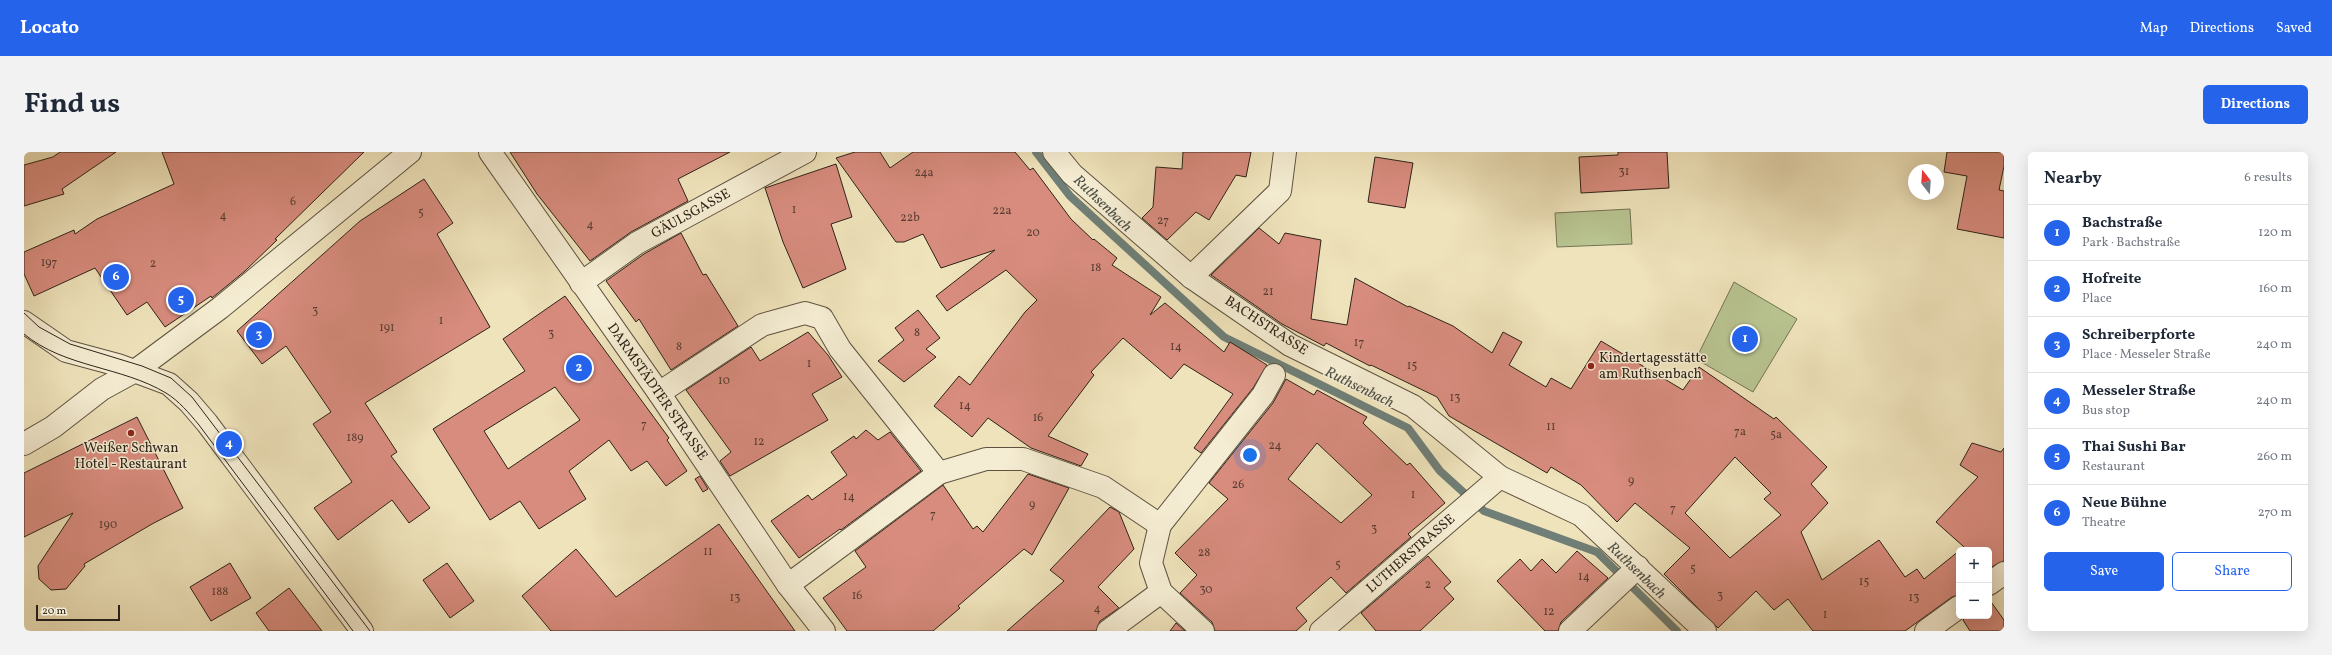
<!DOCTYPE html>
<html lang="en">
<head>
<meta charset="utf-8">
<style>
	:root { --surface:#fff; --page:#f2f2f3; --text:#1f2937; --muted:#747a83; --line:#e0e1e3; --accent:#2563eb }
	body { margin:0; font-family:Vollkorn,serif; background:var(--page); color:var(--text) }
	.controls { position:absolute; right:12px; bottom:12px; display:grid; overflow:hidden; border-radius:6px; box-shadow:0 4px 16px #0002 }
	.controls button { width:36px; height:36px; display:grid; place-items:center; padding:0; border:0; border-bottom:1px solid var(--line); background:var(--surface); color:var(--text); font:20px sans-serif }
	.compass { position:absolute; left:1884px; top:12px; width:36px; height:36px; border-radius:50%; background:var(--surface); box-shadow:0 4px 16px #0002; rotate:343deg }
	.scale { position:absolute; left:12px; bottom:10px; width:84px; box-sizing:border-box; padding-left:4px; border:2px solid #2e2318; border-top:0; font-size:11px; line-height:14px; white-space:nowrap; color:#2e2318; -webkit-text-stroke:3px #f5edd3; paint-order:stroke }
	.you { position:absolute; left:1226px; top:303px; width:14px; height:14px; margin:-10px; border:3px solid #fff; border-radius:50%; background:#1a73e8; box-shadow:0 0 0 6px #1a73e833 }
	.badge { display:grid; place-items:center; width:26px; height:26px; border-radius:50%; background:var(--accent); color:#fff; font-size:13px; font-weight:700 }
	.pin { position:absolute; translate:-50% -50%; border:2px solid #fff; box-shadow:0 1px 4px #0006 }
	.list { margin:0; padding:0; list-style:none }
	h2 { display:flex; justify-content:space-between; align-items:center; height:52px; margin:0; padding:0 16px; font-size:17px }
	h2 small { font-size:13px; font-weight:400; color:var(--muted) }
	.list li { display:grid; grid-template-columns:26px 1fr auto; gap:12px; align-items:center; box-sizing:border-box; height:56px; padding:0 16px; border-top:1px solid var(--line) }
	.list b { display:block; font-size:15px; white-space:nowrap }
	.list p { margin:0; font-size:13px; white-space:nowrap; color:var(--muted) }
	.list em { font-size:13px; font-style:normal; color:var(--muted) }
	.actions { display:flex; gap:8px; padding:12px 16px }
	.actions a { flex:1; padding:9px 0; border:1px solid var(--accent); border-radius:6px; text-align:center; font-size:14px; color:var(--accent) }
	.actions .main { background:var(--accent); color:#fff }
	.map { position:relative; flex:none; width:1980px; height:479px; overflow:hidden; border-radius:6px }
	header { display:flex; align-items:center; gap:24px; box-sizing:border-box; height:56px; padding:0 20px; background:var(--accent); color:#fff }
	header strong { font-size:19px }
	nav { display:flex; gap:22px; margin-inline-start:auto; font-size:14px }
	.intro { display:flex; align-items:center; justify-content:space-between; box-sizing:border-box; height:96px; padding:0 24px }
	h1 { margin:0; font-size:28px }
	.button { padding:10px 18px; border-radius:6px; background:var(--accent); color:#fff; font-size:14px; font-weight:700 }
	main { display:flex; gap:24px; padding:0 24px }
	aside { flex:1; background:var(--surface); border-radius:6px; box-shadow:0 4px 16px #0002 }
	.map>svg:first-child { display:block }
	.green { fill:#b8c491; stroke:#737454 }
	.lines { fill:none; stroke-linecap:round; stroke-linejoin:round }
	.stream { stroke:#6f7f77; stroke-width:8 }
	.building { fill:#d88c7e; stroke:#2e2318; fill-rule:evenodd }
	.minor-casing { stroke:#5e5341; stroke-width:24 }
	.tertiary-casing { stroke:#5e5341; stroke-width:24 }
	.minor { stroke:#f5edd3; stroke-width:22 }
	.tertiary { stroke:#f5edd3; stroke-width:22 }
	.tram { stroke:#2e2318; stroke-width:1 }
	.poi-dot { fill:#8f2418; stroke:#f5edd3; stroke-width:1.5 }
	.labels { text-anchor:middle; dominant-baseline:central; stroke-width:3; stroke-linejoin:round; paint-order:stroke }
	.number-label { font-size:12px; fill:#583d32 }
	.street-label { font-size:14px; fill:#2e2318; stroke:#f5edd3 }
	.poi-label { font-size:14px; fill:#2e2318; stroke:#f5edd3; text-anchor:start }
	.water-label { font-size:15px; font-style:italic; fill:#4f5148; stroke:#f5edd3 }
</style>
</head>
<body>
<header>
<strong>Locato</strong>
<nav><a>Map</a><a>Directions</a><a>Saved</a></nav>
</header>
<div class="intro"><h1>Find us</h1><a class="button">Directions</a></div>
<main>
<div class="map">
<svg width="1980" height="479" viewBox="0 0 1980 479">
	<rect width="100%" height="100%" fill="#efe3bb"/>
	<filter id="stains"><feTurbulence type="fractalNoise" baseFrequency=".005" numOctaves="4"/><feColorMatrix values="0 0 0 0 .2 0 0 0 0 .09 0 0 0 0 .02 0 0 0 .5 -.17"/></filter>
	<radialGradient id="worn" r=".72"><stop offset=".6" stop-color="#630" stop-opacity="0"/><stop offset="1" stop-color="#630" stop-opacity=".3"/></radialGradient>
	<!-- green -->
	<g class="green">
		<path d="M 1606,57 L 1608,92 L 1533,95 L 1531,61 Z"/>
		<path d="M 1710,130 L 1773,167 L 1729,240 L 1672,207 Z"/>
	</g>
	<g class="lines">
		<!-- stream -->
		<path class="stream" d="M 1012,0 L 1046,44 L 1200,185 L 1384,276 L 1416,319 L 1460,359 L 1573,400 L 1653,479"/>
	</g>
	<!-- building -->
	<g class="building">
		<path d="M 36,0 L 92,0 L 38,37 L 40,42 L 0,54 L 0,13 L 29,5 Z"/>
		<path d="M 138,0 L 340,0 L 251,87 L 253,88 L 221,119 L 188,146 L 187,144 L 141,175 L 123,150 L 103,163 L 71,116 L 10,144 L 0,122 L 0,100 L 50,78 L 51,82 L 73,67 L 150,32 Z"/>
		<path d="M 486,0 L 706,0 L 654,27 L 664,49 L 607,80 L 566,109 L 513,42 Z"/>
		<path d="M 831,0 L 856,0 L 866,16 L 889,0 L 991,0 L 1006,18 L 1009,16 L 1047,67 L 1069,88 L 1070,87 L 1093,106 L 1088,113 L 1137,145 L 1126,163 L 1141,151 L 1200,200 L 1206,190 L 1243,213 L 1229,236 L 1177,301 L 1170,296 L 1209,242 L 1160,212 L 1147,227 L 1099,186 L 1067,220 L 1070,223 L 1024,284 L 1064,302 L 1057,314 L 1007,296 L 964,266 L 948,285 L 910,254 L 935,224 L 946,233 L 1001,160 L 1013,148 L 982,118 L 923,159 L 912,144 L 971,98 L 917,116 L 899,82 L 880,90 L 872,90 L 812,6 Z"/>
		<path d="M 1159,0 L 1227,0 L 1222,25 L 1212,23 L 1185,68 L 1172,60 L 1143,88 L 1118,66 L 1129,55 L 1132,15 L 1158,17 Z"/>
		<path d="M 1594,0 L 1643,0 L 1645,36 L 1557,41 L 1555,5 L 1594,3 Z"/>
		<path d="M 1923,0 L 1980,0 L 1980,14 L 1975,38 L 1980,39 L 1980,86 L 1933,77 L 1943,24 L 1920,20 Z"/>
		<path d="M 1351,5 L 1389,11 L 1381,56 L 1344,50 Z"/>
		<path d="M 812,12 L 828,65 L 807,72 L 822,117 L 779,136 L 759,90 L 741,36 Z"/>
		<path d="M 400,27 L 429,71 L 413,82 L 466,175 L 341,251 L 373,300 L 367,304 L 406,356 L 385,371 L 368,348 L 314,388 L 290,356 L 328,330 L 289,272 L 307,260 L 262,194 L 238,212 L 213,179 L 336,69 Z"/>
		<path d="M 1235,76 L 1255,92 L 1261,81 L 1297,88 L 1287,167 L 1323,173 L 1331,126 L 1384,155 L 1385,154 L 1429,174 L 1468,201 L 1479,180 L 1498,190 L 1485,213 L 1522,235 L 1527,226 L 1547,237 L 1577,189 L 1659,238 L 1675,215 L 1750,267 L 1752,265 L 1803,315 L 1787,332 L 1804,351 L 1777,380 L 1798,428 L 1855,388 L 1881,425 L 1893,417 L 1900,427 L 1935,399 L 1935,443 L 1928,445 L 1881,479 L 1789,479 L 1764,447 L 1750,458 L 1732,439 L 1694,476 L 1640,422 L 1666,396 L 1611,351 L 1593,370 L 1557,333 L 1527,315 L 1523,321 L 1425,264 L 1413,245 L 1347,213 L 1346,214 L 1302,191 L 1300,194 L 1258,172 L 1187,123 ZM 1711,305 L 1747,341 L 1740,347 L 1757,363 L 1706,406 L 1661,361 Z"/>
		<path d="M 657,81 L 679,123 L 682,122 L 714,174 L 647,218 L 615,167 L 612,170 L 582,129 L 620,102 Z"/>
		<path d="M 541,144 L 645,286 L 643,288 L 663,319 L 642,334 L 623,309 L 607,319 L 585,288 L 545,319 L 562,347 L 515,377 L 496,349 L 466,368 L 409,277 L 501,219 L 479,187 ZM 531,235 L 556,268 L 484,317 L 460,279 Z"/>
		<path d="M 894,158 L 916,186 L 902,197 L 912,205 L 880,230 L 854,209 L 880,188 L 871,176 Z"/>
		<path d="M 784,180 L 804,203 L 818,225 L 788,242 L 804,268 L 706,324 L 696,309 L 707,300 L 662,238 L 727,195 L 736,209 Z"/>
		<path d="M 1262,227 L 1290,243 L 1293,238 L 1343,265 L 1339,271 L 1383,313 L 1386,311 L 1421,351 L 1384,382 L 1387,385 L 1322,441 L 1307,425 L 1272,456 L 1283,469 L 1272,479 L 1191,479 L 1188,470 L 1156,441 L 1173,423 L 1151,401 L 1204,347 L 1185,331 L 1249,251 ZM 1293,291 L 1348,343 L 1317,371 L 1264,327 Z"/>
		<path d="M 113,265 L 159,356 L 128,372 L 60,412 L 61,414 L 42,437 L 27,438 L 15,427 L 14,414 L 49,361 L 0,385 L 0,321 Z"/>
		<path d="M 842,278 L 854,288 L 866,280 L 897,319 L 817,378 L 816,377 L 775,406 L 747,369 L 784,343 L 788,348 L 823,323 L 807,300 L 830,284 L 832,287 Z"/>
		<path d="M 1948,291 L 1977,300 L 1980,296 L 1980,409 L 1965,416 L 1965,398 L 1936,398 L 1940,395 L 1912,370 L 1954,325 L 1936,313 Z"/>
		<path d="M 1004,322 L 1045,336 L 1008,403 L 1000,397 L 934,454 L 936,456 L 909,479 L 823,479 L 799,446 L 842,415 L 831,399 L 919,333 L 949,377 L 953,374 L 959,380 Z"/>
		<path d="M 676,324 L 684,337 L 679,340 L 671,327 Z"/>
		<path d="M 1086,355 L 1095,360 L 1110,397 L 1074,435 L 1095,456 L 1076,469 L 1072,479 L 983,479 L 1040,429 L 1026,418 Z"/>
		<path d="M 695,372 L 771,479 L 527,479 L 498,444 L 552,397 L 592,445 Z"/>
		<path d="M 1553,399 L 1584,426 L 1537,470 L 1534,479 L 1521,479 L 1473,429 L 1496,407 L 1507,419 L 1518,407 L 1532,421 Z"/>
		<path d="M 1404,404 L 1427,430 L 1420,436 L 1430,447 L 1396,479 L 1352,479 L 1337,461 Z"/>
		<path d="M 206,411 L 227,446 L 187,469 L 166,435 Z"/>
		<path d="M 423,411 L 450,449 L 426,466 L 399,428 Z"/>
		<path d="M 265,436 L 275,449 L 298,479 L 245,479 L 232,461 Z"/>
		<path d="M 1965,447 L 1980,468 L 1980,479 L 1946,479 L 1939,468 L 1943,464 L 1965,464 Z"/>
		<path d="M 1152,471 L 1161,479 L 1146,479 Z"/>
	</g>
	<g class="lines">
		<!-- minor casing -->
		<g class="minor-casing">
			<g id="minor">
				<path d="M 466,0 L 635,241 L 764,433 L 800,479"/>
				<path d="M 1030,0 L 1048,22 L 1167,125 L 1266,193 L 1389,254 L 1476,325 L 1557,363 L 1681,479"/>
				<path d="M 1167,125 L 1256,39 L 1261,0"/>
				<path d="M 557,131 L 613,91 L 781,0"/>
				<path d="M 635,241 L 738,173 L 781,161 L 798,166 L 816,197 L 915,321 L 962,307 L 999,307 L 1079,335 L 1136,373"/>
				<path d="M 0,292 L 29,275 L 78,237 L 111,219"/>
				<path d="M 1965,432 L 1980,421"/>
				<path d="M 764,433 L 915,321"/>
				<path d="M 1084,479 L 1137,440"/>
				<path d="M 1179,479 L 1137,440 L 1127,411 L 1136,373 L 1239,243 L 1250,223"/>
				<path d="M 1297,479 L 1476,325"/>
				<path d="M 1546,479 L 1614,415"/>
				<path d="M 1902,479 L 1935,455"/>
			</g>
		</g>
		<!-- tertiary casing -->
		<g class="tertiary-casing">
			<g id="tertiary">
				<path d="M 0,170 L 42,199 L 94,213 L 145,232 L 165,250 L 183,271 L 338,479"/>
				<path d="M 111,219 L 196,156 L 386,0"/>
			</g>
		</g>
		<!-- minor -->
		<use href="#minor" class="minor"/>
		<!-- tertiary -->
		<use href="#tertiary" class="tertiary"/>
		<!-- tram -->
		<g class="tram">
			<path d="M 0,161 L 15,175 L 46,192 L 118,214 L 147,226 L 168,245 L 346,479"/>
			<path d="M 0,182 C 41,216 97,214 142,241 C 155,249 165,261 175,273 L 329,479"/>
		</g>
	</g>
	<!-- markers -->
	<g class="poi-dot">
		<circle cx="1567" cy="214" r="4"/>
		<circle cx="107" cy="281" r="4"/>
	</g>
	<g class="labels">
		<!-- number labels -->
		<g class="number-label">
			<text x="1600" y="20">31</text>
			<text x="900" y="21">24a</text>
			<text x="269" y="50">6</text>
			<text x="770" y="58">1</text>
			<text x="978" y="59">22a</text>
			<text x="397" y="61">5</text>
			<text x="199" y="64">4</text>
			<text x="886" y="66">22b</text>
			<text x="1139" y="69">27</text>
			<text x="566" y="73">4</text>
			<text x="1009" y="81">20</text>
			<text x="25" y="111">197</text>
			<text x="129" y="112">2</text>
			<text x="1072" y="116">18</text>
			<text x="1244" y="140">21</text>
			<text x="291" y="159">3</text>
			<text x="417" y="169">1</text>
			<text x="363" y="176">191</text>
			<text x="893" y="181">8</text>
			<text x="527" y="182">3</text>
			<text x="1335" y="191">17</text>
			<text x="655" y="195">8</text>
			<text x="1152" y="195">14</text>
			<text x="785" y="212">1</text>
			<text x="1388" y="214">15</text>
			<text x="700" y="229">10</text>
			<text x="1431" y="246">13</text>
			<text x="941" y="254">14</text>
			<text x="1014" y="266">16</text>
			<text x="620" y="273">7</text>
			<text x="1527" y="275">11</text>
			<text x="1716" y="280">7a</text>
			<text x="1752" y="283">5a</text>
			<text x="331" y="286">189</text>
			<text x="735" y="290">12</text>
			<text x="1251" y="294">24</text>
			<text x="1607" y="329">9</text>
			<text x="1214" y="333">26</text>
			<text x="1389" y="343">1</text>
			<text x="825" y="345">14</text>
			<text x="1008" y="353">9</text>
			<text x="1649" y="357">7</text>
			<text x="909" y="363">7</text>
			<text x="84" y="373">190</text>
			<text x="1350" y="377">3</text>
			<text x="684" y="400">11</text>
			<text x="1180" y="401">28</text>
			<text x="1314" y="413">5</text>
			<text x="1669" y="417">5</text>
			<text x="1560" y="425">14</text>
			<text x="1840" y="430">15</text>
			<text x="1404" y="433">2</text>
			<text x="1182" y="438">30</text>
			<text x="196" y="440">188</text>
			<text x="833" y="444">16</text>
			<text x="1696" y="444">3</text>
			<text x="711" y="446">13</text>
			<text x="1890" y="446">13</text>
			<text x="1073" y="457">4</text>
			<text x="1525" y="460">12</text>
			<text x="1801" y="463">1</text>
		</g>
		<!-- street labels -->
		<g class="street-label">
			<text transform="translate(667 62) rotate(-29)">GÄULSGASSE</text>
			<text transform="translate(1242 174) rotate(33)">BACHSTRASSE</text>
			<text transform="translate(633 240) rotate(55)">DARMSTÄDTER STRASSE</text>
			<text transform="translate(1387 402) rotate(-41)">LUTHERSTRASSE</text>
		</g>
		<!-- poi labels -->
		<g class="poi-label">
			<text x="1575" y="206">Kindertagesstätte<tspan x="1575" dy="16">am Ruthsenbach</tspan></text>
			<text x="107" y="296" text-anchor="middle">Weißer Schwan<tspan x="107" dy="16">Hotel - Restaurant</tspan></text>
		</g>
		<!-- water labels -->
		<g class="water-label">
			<text transform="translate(1078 52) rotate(44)">Ruthsenbach</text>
			<text transform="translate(1335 236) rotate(26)">Ruthsenbach</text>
			<text transform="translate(1612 419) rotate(44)">Ruthsenbach</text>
		</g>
	</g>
	<rect width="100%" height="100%" filter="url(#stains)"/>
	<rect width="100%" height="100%" fill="url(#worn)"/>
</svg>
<div class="controls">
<button>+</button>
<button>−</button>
</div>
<svg class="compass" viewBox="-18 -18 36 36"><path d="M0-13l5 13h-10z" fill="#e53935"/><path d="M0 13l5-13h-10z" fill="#747a83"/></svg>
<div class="scale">20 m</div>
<div class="you"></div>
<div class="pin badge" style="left:1721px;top:187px">1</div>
<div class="pin badge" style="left:555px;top:216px">2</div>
<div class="pin badge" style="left:235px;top:183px">3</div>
<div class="pin badge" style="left:205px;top:292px">4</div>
<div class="pin badge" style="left:157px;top:148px">5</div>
<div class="pin badge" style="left:92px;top:125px">6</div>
</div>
<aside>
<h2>Nearby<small>6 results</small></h2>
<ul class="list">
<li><span class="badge">1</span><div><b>Bachstraße</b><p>Park · Bachstraße</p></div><em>120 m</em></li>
<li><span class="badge">2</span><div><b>Hofreite</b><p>Place</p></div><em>160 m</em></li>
<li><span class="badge">3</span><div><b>Schreiberpforte</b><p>Place · Messeler Straße</p></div><em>240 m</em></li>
<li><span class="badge">4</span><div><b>Messeler Straße</b><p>Bus stop</p></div><em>240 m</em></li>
<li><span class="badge">5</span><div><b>Thai Sushi Bar</b><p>Restaurant</p></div><em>260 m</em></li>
<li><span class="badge">6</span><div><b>Neue Bühne</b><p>Theatre</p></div><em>270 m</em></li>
</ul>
<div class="actions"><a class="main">Save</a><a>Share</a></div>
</aside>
</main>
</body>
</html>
